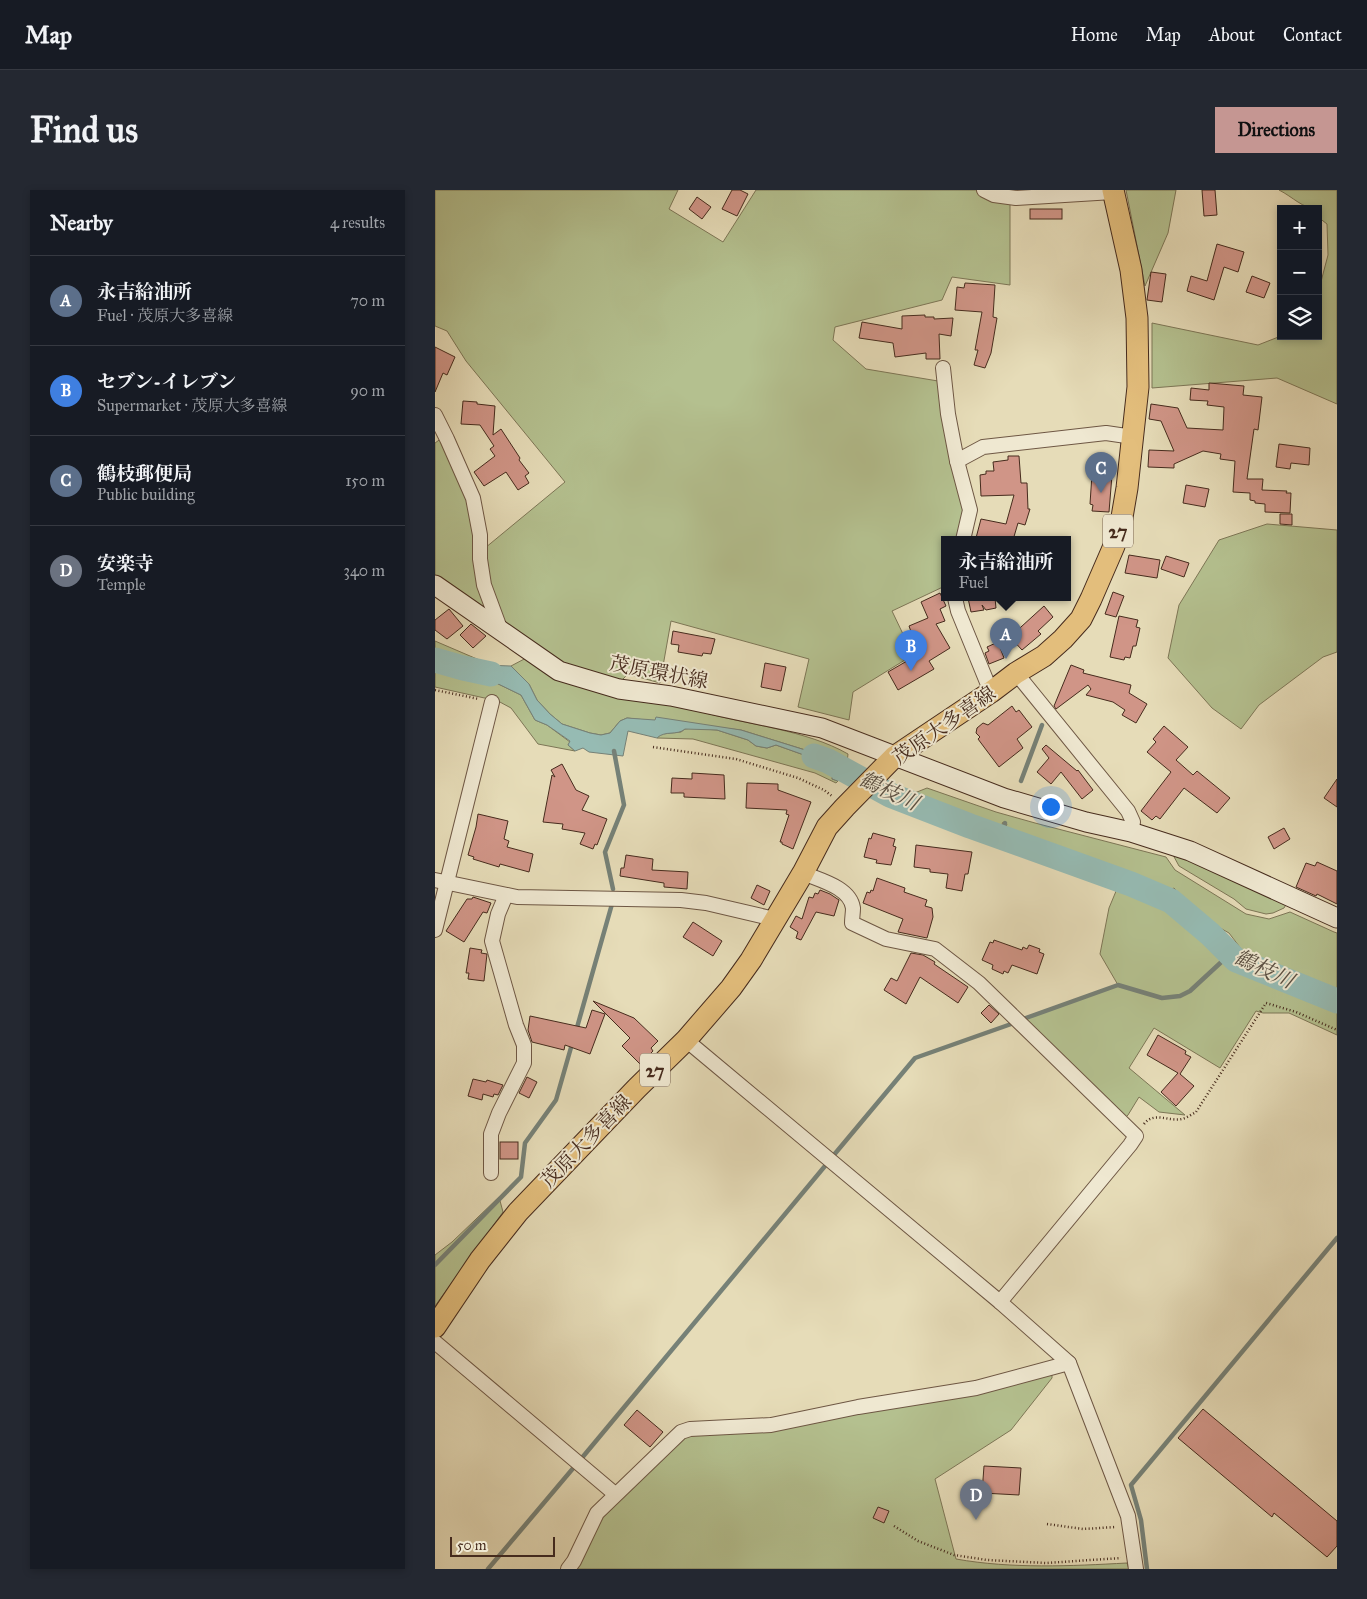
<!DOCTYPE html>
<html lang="en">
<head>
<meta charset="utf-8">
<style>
	:root { --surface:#171b24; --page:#242831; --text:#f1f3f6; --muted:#9ea1a6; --line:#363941; --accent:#c59692 }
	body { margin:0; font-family:"IM FELL Great Primer","Noto Serif JP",serif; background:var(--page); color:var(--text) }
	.controls { position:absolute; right:15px; top:15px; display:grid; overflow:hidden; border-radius:0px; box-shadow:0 2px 8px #0003 }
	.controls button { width:45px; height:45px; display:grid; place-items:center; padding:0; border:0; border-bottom:1px solid var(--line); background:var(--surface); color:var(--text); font:25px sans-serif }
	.scale { position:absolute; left:15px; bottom:12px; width:105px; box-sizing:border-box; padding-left:5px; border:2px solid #462b1d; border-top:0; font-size:14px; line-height:18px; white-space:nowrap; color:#462b1d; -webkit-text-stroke:4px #efe8d1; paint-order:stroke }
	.you { position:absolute; left:615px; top:616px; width:18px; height:18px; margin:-12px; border:4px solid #fff; border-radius:50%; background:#1a73e8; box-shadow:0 0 0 8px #1a73e833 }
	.badge { display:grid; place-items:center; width:32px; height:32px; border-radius:50%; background:var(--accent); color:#fff; font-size:16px; font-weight:700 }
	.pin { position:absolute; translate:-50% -41px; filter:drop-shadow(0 1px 2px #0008) }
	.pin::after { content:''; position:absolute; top:26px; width:18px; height:15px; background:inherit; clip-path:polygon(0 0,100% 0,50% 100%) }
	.popup { position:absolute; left:506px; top:346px; width:130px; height:65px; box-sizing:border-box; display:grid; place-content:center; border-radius:0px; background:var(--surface); filter:drop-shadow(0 1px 4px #0005); font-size:16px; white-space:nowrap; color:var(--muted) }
	.popup b { font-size:19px; color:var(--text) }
	.popup::after { content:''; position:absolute; left:50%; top:100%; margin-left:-10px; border:10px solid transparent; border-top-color:var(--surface) }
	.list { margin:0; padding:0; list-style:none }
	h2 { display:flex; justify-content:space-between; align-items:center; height:65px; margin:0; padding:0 20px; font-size:21px }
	h2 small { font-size:16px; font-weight:400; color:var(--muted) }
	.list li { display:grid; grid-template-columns:32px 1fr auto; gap:15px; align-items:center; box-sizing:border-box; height:90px; padding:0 20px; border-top:1px solid var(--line) }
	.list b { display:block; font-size:19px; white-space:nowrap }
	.list p { margin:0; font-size:16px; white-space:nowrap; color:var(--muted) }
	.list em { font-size:16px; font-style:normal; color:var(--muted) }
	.icon { flex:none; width:28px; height:28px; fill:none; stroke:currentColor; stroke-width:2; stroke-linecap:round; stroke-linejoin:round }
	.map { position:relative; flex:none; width:902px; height:1379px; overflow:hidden; border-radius:0px }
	header { display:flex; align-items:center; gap:30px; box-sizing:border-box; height:70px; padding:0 25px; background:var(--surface); border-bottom:1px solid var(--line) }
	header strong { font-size:24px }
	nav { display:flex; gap:28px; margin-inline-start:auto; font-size:18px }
	.intro { display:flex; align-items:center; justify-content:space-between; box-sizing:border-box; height:120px; padding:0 30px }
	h1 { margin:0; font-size:35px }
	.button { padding:12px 22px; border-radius:0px; background:var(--accent); color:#111; font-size:18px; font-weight:700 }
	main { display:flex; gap:30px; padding:0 30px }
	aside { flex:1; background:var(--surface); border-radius:0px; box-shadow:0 2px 8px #0003 }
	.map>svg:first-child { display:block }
	.green { fill:#b4c08f; stroke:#7d7656 }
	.water { fill:#96bbb3; stroke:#768177 }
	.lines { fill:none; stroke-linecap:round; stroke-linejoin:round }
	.stream { stroke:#768177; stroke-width:4.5 }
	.river { stroke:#96bbb3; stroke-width:25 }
	.building { fill:#d09587; stroke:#462b1d }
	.minor-casing { stroke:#6e5744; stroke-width:16 }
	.secondary-casing { stroke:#462b1d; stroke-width:21 }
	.primary-casing { stroke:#462b1d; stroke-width:23 }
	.path { stroke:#462b1d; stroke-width:2.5; stroke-dasharray:1 2.5; stroke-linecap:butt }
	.minor { stroke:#efe8d1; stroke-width:14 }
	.secondary { stroke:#efe8d1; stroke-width:19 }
	.primary { stroke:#e3be7c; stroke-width:21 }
	.labels { text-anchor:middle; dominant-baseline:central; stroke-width:4; stroke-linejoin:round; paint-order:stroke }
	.shield { fill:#efe8d1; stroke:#796453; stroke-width:1 }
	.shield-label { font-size:19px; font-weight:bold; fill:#462b1d }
	.street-label { font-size:20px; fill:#462b1d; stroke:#efe8d1 }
	.water-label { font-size:21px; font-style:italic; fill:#5a4f42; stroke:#efe8d1 }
</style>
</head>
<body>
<header>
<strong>Map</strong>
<nav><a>Home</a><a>Map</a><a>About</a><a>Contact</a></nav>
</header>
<div class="intro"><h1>Find us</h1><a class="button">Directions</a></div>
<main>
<aside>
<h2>Nearby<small>4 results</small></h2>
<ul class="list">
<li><span class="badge" style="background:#5c6f8a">A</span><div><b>永吉給油所</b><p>Fuel · 茂原大多喜線</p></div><em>70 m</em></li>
<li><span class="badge" style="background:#3f7fe0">B</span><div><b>セブン-イレブン</b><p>Supermarket · 茂原大多喜線</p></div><em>90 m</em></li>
<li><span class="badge" style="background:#5c6f8a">C</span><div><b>鶴枝郵便局</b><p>Public building</p></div><em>150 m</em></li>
<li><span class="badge" style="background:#6b7280">D</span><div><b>安楽寺</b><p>Temple</p></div><em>340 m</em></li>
</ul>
</aside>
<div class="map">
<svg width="902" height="1379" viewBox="0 0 902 1379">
	<rect width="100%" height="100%" fill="#e6dcb8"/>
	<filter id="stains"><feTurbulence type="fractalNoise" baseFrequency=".004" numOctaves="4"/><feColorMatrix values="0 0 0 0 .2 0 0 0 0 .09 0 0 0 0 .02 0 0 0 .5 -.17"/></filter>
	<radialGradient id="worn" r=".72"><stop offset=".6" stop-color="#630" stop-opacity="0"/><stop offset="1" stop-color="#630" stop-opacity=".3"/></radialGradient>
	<!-- green -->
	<g class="green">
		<path d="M 0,0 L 243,0 L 234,19 L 288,52 L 321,0 L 545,0 L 575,12 L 575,95 L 517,87 L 507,110 L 400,137 L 398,150 L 431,179 L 503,191 L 531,319 L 525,350 L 510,350 L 510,396 L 457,421 L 478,465 L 418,502 L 414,530 L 363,517 L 374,469 L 236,431 L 225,493 L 193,484 L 184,493 L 124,471 L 71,434 L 56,403 L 50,358 L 130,292 L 31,171 L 12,141 L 0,136 Z"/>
		<path d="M 691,0 L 741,0 L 733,43 L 710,96 Z"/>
		<path d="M 844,0 L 902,0 L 902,214 L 842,188 L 717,198 L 717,133 L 823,155 L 846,146 L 883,146 L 883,103 L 893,65 L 892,34 L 883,27 L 883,19 C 868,19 858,7 844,0 Z"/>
		<path d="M 7,248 L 33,313 L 53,422 L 0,391 L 0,253 Z"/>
		<path d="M 832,334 L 902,340 L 902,462 L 888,467 L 824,515 L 806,539 L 777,518 L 733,468 L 744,415 L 784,350 Z"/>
		<path d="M 0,451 L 56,475 L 23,474 L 22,479 L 55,490 L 86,505 L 100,530 L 112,535 L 135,552 L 133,555 L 140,561 L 103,554 L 76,518 L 63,511 L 0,497 Z"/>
		<path d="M 93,467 C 151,486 208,507 267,522 C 314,535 371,540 413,564 L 412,573 L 306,540 L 192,528 L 185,531 L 175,543 L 166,545 L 155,543 L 127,534 L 115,524 L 102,510 L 94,494 L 76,476 Z"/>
		<path d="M 257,538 L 282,540 L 313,550 L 321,556 L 332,558 L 341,555 L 383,570 L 393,575 L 398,584 L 397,589 L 403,591 L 401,593 L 380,583 L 258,549 L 222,548 L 226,544 L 246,542 L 250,539 Z"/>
		<path d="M 492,598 L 561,622 L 600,633 L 731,667 L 740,680 L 811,724 L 834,729 L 855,722 L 899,742 L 902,743 L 902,801 L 892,797 L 879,797 L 816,769 L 807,760 L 794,743 L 764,726 L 739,698 L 731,702 L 638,665 L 634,667 L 568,643 L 572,634 L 568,632 L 564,641 L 470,608 L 472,606 Z"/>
		<path d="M 737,663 L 852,713 L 849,718 L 838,723 L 831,724 L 811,719 L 799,709 L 744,676 Z"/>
		<path d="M 684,694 C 700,700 718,706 734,714 C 761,729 778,757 803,775 C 833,795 869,801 902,815 L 902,845 L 854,823 L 828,823 L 821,821 L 785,878 L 719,838 L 694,878 L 750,925 L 724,922 L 704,907 L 693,925 L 690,928 L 588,829 L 683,795 L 665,764 L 674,718 Z"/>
		<path d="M 64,1007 L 68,1022 L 0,1116 L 0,1065 L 17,1052 Z"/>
		<path d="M 617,1183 L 617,1188 L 576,1240 L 500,1289 L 521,1369 C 577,1379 636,1376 692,1373 L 694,1379 L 136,1379 L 167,1321 L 249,1244 Z"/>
	</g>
	<!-- water -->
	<path class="water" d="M 22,474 L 76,476 L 94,494 L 102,510 L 115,524 L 127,534 L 155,543 L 166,545 L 175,543 L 185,531 L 192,528 L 220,530 L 221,527 L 306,540 L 412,573 L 410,584 L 403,591 L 397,589 L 398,584 L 393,575 L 383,570 L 341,555 L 332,558 L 321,556 L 313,550 L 282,540 L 250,539 C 242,546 230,540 222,548 L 193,541 L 188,566 L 154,562 L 148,558 L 140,561 L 133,555 L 135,551 L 112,535 L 100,530 L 86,505 L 55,490 L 22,479 Z"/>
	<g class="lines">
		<!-- stream -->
		<g class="stream">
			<path d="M 586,591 L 607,535"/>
			<path d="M 565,647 L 570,633"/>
			<path d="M 178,699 L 170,662 L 189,615 L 179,561"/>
			<path d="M 588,829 L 683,795 L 727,808 L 745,806 L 755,801 L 795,764"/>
			<path d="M 141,841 L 177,714"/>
			<path d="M 398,966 L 480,868 L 579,833"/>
			<path d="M 0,1075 L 86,987 L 90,953 L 121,910 L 137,854"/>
			<path d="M 146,1269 L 390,976"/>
			<path d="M 53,1379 L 140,1276"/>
			<path d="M 712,1379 L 706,1330 L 696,1295 L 902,1048"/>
		</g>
		<!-- river -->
		<g class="river">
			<path d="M 0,470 L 28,478 L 56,484"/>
			<path d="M 379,566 L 393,571 L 455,605 L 535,636 L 696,694 L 736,711 L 775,744 L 801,770 L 902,811"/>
		</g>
	</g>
	<!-- building -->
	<g class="building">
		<path d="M 297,0 L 305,0 L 313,4 L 302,26 L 287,19 Z"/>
		<path d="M 767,0 L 780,0 L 782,25 L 769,26 Z"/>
		<path d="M 262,7 L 276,17 L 267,29 L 254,19 Z"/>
		<rect x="595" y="19" width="32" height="10"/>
		<path d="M 782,54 L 809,62 L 803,82 L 789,77 L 779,110 L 752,101 L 756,86 L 772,91 Z"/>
		<path d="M 716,82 L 731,84 L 727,112 L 712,110 Z"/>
		<path d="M 817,86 L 835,93 L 829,108 L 811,102 Z"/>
		<path d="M 530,93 L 560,95 L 558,127 L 562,128 L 556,163 L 550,178 L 539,175 L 543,160 L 540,160 L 547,122 L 520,120 L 522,97 L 529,98 Z"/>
		<path d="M 490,125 L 490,127 L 499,127 L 499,129 L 518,128 L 516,146 L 504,144 L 505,169 L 491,169 L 491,163 L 460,167 L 458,153 L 424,148 L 427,132 L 467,139 L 467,126 Z"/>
		<path d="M 0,157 L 20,167 L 12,185 L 8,183 L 0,202 Z"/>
		<path d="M 774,193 L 809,196 L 808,205 L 827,207 L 823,240 L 819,239 L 812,289 L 828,289 L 827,300 L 852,301 L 851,303 L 856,303 L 855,323 L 830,322 L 830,314 L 820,313 L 820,311 L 815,310 L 815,303 L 798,302 L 800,271 L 785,269 L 786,264 L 768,261 L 739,274 L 739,278 L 713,277 L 714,260 L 739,261 L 726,231 L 714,229 L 716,214 L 743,218 L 752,238 L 788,240 L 789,217 L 772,215 L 773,211 L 755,210 L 756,198 L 774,200 Z"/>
		<path d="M 28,211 L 42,212 L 42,214 L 60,216 L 58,245 L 66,239 L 85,268 L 84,270 L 94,283 L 90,286 L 94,293 L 83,300 L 71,282 L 49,296 L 39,282 L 60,266 L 55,259 L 59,256 L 45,235 L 26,234 Z"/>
		<path d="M 844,254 L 875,258 L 874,275 L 856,273 L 855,279 L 841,277 Z"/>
		<path d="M 573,266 L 584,266 L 586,293 L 592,293 L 593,319 L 595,319 L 590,335 L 583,333 L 578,350 L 550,350 L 541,348 L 546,329 L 571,334 L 579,305 L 546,306 L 545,285 L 551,284 L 551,281 L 559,281 L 558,272 L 573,270 Z"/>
		<path d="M 657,284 L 677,285 L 674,322 L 657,321 L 658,315 L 655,314 Z"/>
		<path d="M 751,295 L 774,299 L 770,317 L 748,313 Z"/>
		<path d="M 845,324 L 857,324 L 857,335 L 845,334 Z"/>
		<path d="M 694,365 L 725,370 L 722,388 L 690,383 Z"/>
		<path d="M 731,366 L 754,373 L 749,387 L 726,379 Z"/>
		<path d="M 678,402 L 689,406 L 681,427 L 670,424 Z"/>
		<path d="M 505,403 L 511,416 L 505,419 L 510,431 L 501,434 L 515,458 L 494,471 L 499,479 L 463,500 L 453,482 L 484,464 L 474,436 L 493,428 L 486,412 Z"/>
		<path d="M 533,408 L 560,408 L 561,418 L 551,420 L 547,415 L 549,420 L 536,422 Z"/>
		<path d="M 609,416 L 618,427 L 603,441 L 606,444 L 587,460 L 575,447 Z"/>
		<path d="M 14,419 L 28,436 L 12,449 L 0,440 L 0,430 Z"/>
		<path d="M 684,426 L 703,430 L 701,437 L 705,438 L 701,456 L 698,456 L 695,468 L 690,467 L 689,470 L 675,467 Z"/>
		<path d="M 36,434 L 51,446 L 38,458 L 25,445 Z"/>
		<path d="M 238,441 L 280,449 L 276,464 L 268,463 L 267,466 L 243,462 L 244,455 L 236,454 Z"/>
		<path d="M 563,452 L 569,468 L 554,474 L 550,463 L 554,461 L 552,457 Z"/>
		<path d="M 330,473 L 351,477 L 346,501 L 326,497 Z"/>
		<path d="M 636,475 L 649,480 L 648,483 L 696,495 L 694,503 L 712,514 L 701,533 L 687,525 L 690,520 L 678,512 L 651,505 L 656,499 L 653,495 L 621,519 L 619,516 Z"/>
		<path d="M 577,516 L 581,522 L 584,520 L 597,537 L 582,549 L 588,558 L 564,577 L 543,549 L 545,547 L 541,543 L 542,538 L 548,533 L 553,535 Z"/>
		<path d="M 729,536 L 753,557 L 741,570 L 758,585 L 762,581 L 795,608 L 782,623 L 749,598 L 725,629 L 721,626 L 717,630 L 706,621 L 736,582 L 712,562 L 721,552 L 718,549 Z"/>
		<path d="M 611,555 L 642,581 L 643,580 L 658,600 L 647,609 L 626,582 L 616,594 L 602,582 L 614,568 L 607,559 Z"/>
		<path d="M 127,574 L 141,600 L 154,606 L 147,620 L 172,629 L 162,655 L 160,654 L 158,659 L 145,654 L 150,643 L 127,639 L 128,634 L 108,632 L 117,585 L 120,587 L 116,580 Z"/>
		<path d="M 257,583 L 289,585 L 290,609 L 249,607 L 249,603 L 236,603 L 237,588 L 257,589 Z"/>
		<path d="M 902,589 L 902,617 L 889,608 Z"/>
		<path d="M 312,593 L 343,594 L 343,600 L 376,612 L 358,659 L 347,654 L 347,652 L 345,652 L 354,625 L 351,624 L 352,620 L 311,618 Z"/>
		<path d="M 43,624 L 73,631 L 69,649 L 74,651 L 72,657 L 98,664 L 94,682 L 65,674 L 64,677 L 38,669 L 39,667 L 33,665 L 41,637 Z"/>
		<path d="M 849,638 L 855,649 L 839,659 L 833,647 Z"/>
		<path d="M 438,643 L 460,649 L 458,656 L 461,657 L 456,675 L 441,673 L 442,670 L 429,667 L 434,648 L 436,649 Z"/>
		<path d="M 481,655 L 537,662 L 533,684 L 530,684 L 527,701 L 511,698 L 513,684 L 495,682 L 495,679 L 479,677 Z"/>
		<path d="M 191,665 L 218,669 L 217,680 L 253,682 L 252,699 L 229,697 L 229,693 L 185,686 L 186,678 L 189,678 Z"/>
		<path d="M 882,672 L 902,681 L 902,714 L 882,704 L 881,706 L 861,697 L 871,673 L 880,676 Z"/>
		<path d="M 442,688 L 470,698 L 469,702 L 492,710 L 490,716 L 497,718 L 498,727 L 492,748 L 463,742 L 468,729 L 428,713 L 432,702 L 435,703 L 436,700 L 438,701 Z"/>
		<path d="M 322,695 L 335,701 L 329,715 L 316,708 Z"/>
		<path d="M 385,700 L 395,704 L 404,710 L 399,726 L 381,722 L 366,750 L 361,748 L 363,742 L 355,737 L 361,726 L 367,729 L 374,707 L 378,708 L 380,703 L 383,704 Z"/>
		<path d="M 38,707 L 56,713 L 52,723 L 48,722 L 29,752 L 11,741 L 32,709 L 37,709 Z"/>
		<path d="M 258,732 L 287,751 L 278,766 L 248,747 Z"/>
		<path d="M 559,750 L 587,760 L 588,757 L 592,759 L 594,755 L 605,759 L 604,762 L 609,764 L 602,784 L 577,775 L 573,783 L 569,781 L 568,784 L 557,779 L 558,775 L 547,770 L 555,752 L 558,753 Z"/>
		<path d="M 35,758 L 47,760 L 46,763 L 52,764 L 49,791 L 33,789 L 34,783 L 31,783 Z"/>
		<path d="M 476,763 L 488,765 L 500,772 L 499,774 L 533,797 L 523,813 L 485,787 L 471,814 L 449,800 L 456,788 L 462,791 Z"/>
		<path d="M 158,811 L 199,828 L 223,851 L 216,858 L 218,861 L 205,874 L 187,856 L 195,848 Z"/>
		<path d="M 554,815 L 564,824 L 556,833 L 546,823 Z"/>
		<path d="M 157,820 L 170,824 L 155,864 L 130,855 L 129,860 L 97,852 L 93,840 L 95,826 L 151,838 Z"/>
		<path d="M 723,845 L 751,861 L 750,864 L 756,867 L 745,884 L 759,896 L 741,916 L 726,902 L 743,883 L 712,865 Z"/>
		<path d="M 92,887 L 102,892 L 94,908 L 84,903 Z"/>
		<path d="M 38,889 L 51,892 L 52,890 L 68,895 L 63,905 L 59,904 L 58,907 L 48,904 L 47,910 L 33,906 Z"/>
		<rect x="65" y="952" width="18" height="17"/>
		<path d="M 768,1219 L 902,1331 L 902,1356 L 892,1367 L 839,1323 L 837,1327 L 743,1248 Z"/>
		<path d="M 202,1220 L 228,1242 L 215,1257 L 189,1235 Z"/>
		<path d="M 549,1276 L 586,1278 L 584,1305 L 547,1303 Z"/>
		<path d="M 443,1317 L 454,1321 L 449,1333 L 438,1328 Z"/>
	</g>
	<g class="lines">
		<!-- minor casing -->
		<g class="minor-casing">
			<g id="minor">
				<path d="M 549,0 L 559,5 L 581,8 L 678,2"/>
				<path d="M 508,178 L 513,224 L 522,271 L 535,320 L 528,350"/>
				<path d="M 0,225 L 12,249 L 38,308 L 45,345 L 45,369 L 49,395 L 66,441"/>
				<path d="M 522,271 L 548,257 L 671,243 L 698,247"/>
				<path d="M 520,408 L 523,421 L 556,502"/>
				<path d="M 581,483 L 693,621 L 698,632 L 696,642"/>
				<path d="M 368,683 C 384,690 415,697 418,718 C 418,723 417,728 417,733 L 451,749 L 500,759 L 544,793 L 701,946 L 695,955 L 565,1112"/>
				<path d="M 0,690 L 82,707 L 246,710 L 271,713 L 331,727 L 340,731"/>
				<path d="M 0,740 L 57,512"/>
				<path d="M 251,850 L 565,1112 L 634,1173 L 693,1326 L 701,1379"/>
				<path d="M 56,983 L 56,944 L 64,923 L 89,873 L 89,855 L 81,835 L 57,751 L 63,724 L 71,705"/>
				<path d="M 0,1152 L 180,1304"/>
				<path d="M 133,1379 L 139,1371 L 162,1323 L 246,1242 L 255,1239 L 336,1235 L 423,1217 L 541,1198 L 634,1173"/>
			</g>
		</g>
		<!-- secondary casing -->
		<g class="secondary-casing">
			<path id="secondary" d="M 0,395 L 124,481 L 184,499 L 236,506 L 387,538 L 569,608 L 651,632 L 696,642 L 755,661 L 902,728"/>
		</g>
		<!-- primary casing -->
		<g class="primary-casing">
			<path id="primary" d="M 0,1137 L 45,1070 L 83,1022 L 202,898 L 251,850 L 296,798 L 316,770 L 368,683 L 392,637 L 410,617 L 459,567 L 556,502 L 581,483 L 609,466 L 628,449 L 646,429 L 656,409 L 679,356 L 686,333 L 692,298 L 703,197 L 702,128 L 696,80 L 678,0"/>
		</g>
		<!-- path -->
		<g class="path">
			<path d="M 0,500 L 44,509"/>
			<path d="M 218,557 L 301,569 L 363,588 L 389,600 L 397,606"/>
			<path d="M 709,934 C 719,921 734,932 747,929 C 752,928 757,924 761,922 L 831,813 L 861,822 L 902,840"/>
			<path d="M 612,1334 L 648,1339 L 681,1337"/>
			<path d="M 459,1336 L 483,1351 L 519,1365 L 552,1370 L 611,1373 L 686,1368"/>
		</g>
		<!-- minor -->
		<use href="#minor" class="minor"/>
		<!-- secondary -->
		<use href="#secondary" class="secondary"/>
		<!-- primary -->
		<use href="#primary" class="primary"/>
	</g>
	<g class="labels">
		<!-- shield labels -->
		<g class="shield">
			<rect x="668" y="324.5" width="30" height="33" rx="4"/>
			<rect x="205" y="863.5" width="30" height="33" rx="4"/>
		</g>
		<g class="shield-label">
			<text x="683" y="341">27</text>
			<text x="220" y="880">27</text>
		</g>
		<!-- street labels -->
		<g class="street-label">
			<text transform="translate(224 482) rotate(11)">茂原環状線</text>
			<text transform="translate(509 535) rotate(-35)">茂原大多喜線</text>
			<text transform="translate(151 951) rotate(-46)">茂原大多喜線</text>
		</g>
		<!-- water labels -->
		<g class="water-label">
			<text transform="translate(454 601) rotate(25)">鶴枝川</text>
			<text transform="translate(829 779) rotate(25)">鶴枝川</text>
		</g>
	</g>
	<rect width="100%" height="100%" filter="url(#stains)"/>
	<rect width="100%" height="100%" fill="url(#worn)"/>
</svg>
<div class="controls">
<button>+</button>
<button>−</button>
<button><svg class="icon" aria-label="layers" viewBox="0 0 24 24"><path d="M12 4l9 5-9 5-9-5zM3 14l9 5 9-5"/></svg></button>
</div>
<div class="scale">50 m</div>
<div class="you"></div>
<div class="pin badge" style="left:571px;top:469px;background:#5c6f8a">A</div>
<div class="popup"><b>永吉給油所</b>Fuel</div>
<div class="pin badge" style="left:476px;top:481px;background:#3f7fe0">B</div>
<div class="pin badge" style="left:666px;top:303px;background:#5c6f8a">C</div>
<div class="pin badge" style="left:541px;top:1330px;background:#6b7280">D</div>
</div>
</main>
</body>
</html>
